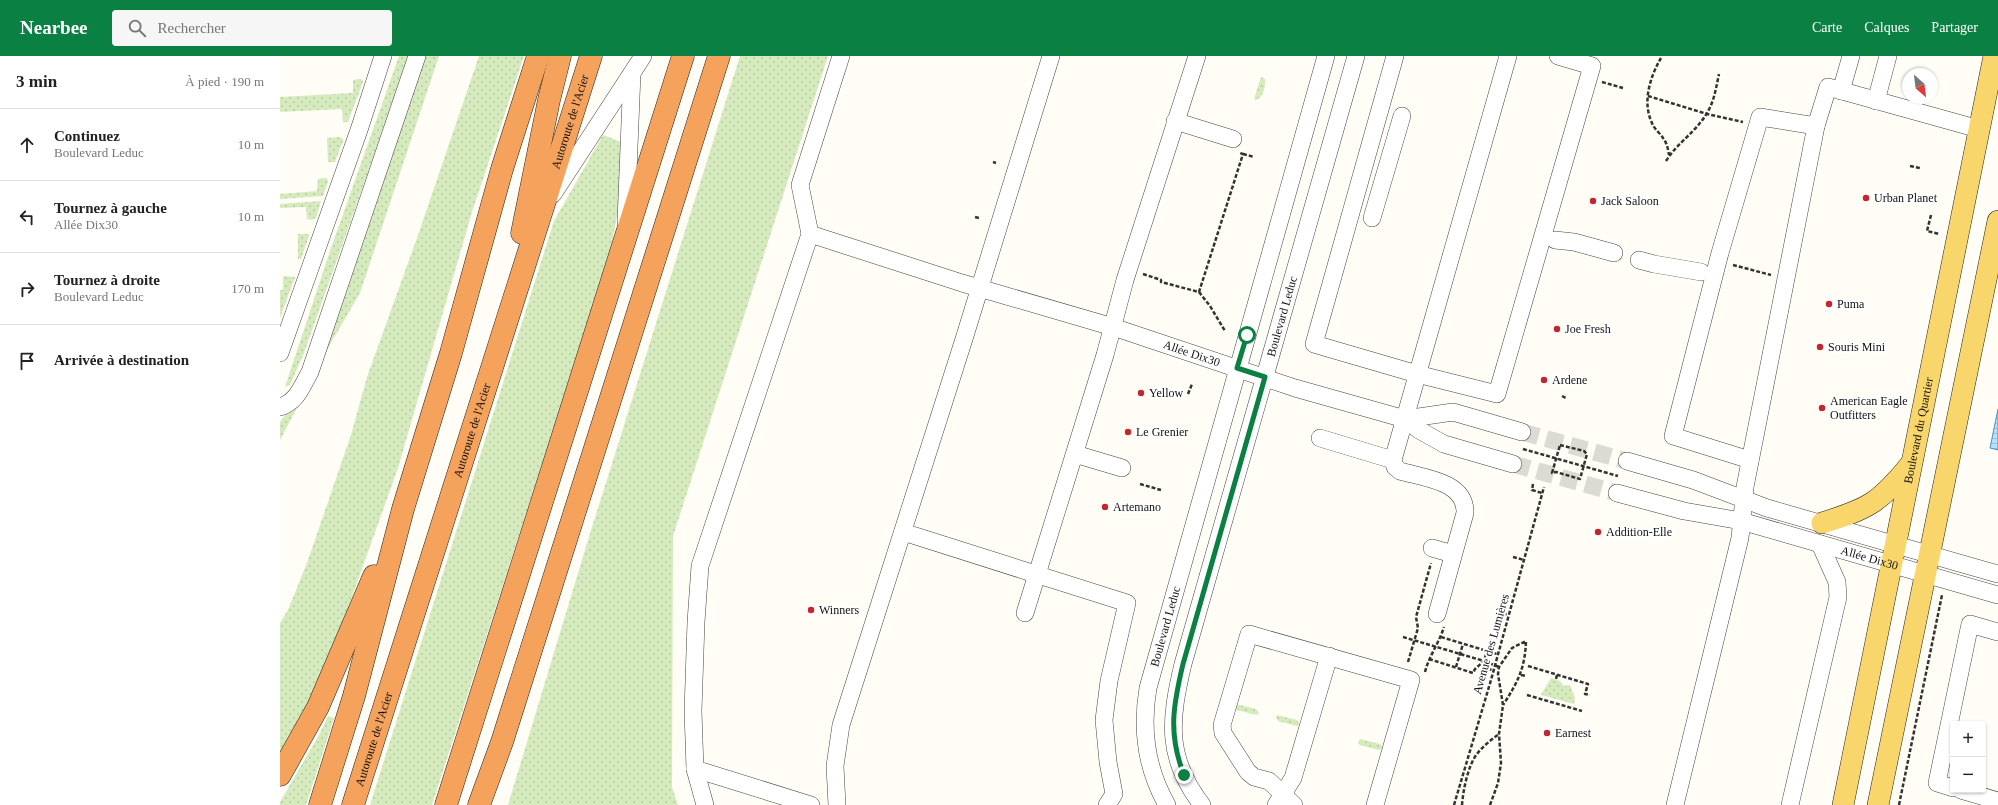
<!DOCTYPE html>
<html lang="fr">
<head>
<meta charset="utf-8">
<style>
	:root { --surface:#fff; --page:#f6f6f6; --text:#222; --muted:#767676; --line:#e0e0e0; --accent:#0b8043 }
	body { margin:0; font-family:"Times New Roman",serif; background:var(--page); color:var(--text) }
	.controls { position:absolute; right:12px; bottom:12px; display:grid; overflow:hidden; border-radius:4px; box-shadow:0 1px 3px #0004 }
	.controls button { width:36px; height:36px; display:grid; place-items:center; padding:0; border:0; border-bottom:1px solid var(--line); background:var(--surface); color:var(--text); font:20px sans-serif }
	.compass { position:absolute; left:1622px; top:12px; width:36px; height:36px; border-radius:50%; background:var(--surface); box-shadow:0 1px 3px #0004; rotate:152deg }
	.stop { position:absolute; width:12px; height:12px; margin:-9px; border:3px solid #0b8043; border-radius:50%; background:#fff }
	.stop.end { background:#0b8043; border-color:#fff; box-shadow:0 1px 4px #0008 }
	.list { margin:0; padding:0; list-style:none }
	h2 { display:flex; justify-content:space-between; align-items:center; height:52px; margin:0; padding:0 16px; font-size:17px }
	h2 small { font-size:13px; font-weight:400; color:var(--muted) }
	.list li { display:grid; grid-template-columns:26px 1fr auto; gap:12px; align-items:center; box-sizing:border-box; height:72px; padding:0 16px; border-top:1px solid var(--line) }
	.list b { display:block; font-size:15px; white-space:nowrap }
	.list p { margin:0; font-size:13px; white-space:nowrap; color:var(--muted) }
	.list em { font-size:13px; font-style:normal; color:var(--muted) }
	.icon { flex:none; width:22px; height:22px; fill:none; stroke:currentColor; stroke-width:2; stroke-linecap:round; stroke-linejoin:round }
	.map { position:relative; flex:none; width:1718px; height:749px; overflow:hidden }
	header { display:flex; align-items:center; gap:24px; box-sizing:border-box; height:56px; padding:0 20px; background:var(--accent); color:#fff }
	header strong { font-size:19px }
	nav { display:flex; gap:22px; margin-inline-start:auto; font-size:14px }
	.search { width:280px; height:36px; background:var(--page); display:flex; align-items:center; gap:10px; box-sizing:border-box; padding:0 14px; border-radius:4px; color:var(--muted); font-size:15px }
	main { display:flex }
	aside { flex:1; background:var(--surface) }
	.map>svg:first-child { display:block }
	.green { fill:url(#green-dots) }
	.water { fill:url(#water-rules); stroke:#3f96cf }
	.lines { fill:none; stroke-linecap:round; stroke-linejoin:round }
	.minor-tunnel { stroke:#dbdad3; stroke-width:17; stroke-dasharray:17 8; stroke-linecap:butt }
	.minor-casing { stroke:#444; stroke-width:18 }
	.major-casing { stroke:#222; stroke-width:22 }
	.highway-casing { stroke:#222; stroke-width:23 }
	.path { stroke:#333; stroke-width:2.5; stroke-dasharray:4 2; stroke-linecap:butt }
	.minor { stroke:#fff; stroke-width:17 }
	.major { stroke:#f9d66b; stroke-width:21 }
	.highway { stroke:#f5a25d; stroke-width:22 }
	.route { stroke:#0b8043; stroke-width:5 }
	.poi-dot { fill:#c4262e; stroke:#fff; stroke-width:1.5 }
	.labels { text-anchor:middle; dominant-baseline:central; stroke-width:4; stroke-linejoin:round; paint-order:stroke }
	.street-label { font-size:12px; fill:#111; stroke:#fff }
	.poi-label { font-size:12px; fill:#111; stroke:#fff; text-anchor:start }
</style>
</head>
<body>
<header>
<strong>Nearbee</strong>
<div class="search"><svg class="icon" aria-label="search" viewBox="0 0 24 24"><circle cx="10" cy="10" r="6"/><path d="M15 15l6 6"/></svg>Rechercher</div>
<nav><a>Carte</a><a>Calques</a><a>Partager</a></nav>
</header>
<main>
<aside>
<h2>3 min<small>À pied · 190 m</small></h2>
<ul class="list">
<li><svg class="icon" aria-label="ahead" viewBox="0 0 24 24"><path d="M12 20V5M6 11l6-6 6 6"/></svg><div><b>Continuez</b><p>Boulevard Leduc</p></div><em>10 m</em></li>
<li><svg class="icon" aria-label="left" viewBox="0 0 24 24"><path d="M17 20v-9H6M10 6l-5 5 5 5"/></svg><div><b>Tournez à gauche</b><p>Allée Dix30</p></div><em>10 m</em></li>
<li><svg class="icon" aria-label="right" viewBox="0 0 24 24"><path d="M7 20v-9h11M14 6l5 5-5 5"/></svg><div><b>Tournez à droite</b><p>Boulevard Leduc</p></div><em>170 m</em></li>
<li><svg class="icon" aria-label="arrive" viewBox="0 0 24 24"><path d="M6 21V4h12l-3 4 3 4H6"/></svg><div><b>Arrivée à destination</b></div></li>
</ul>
</aside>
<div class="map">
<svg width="1718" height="749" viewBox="0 0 1718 749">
	<defs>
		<pattern id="green-dots" width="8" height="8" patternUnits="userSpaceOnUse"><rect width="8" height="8" fill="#d5ebbd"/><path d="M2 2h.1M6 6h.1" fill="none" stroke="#b6c8a1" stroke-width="1.8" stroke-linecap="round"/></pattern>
		<pattern id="water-rules" width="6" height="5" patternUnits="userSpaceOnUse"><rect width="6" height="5" fill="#b9e0f7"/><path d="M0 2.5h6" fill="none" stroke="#9ebfd3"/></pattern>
	</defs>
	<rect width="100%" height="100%" fill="#fffdf5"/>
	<!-- green -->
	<g class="green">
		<path d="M 119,0 L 129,0 L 24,297 L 10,329 L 5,331 L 50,195 Z"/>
		<path d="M 142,0 L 159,0 L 80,237 L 52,285 L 0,384 L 0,366 L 14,347 Z"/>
		<path d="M 199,0 L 244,0 L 192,156 L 118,412 L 59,577 L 19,667 L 0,699 L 0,567 L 8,554 L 27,507 L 71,379 L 87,321 L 137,182 Z"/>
		<path d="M 460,0 L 548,0 L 393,480 L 392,731 L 398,749 L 228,749 L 308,484 Z"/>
		<path d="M 981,21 L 985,23 C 986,30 983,41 976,44 L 974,43 Z"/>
		<path d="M 79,23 L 82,23 L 83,26 L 68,66 L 63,66 L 62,53 L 0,56 L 0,41 L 73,37 L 73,24 Z"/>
		<path d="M 323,79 L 344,87 L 341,139 L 330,197 L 152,749 L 90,749 L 274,165 Z"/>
		<path d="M 60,81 L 63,83 L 63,85 L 55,106 L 48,106 L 47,82 Z"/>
		<path d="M 47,122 L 48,126 L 43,140 L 0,143 L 0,138 L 37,135 L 38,123 Z"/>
		<path d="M 41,145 L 36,162 L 31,164 L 27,163 L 26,151 L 0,152 L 0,148 Z"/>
		<path d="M 18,178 L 29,178 L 29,180 L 21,203 L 18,203 Z"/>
		<path d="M 3,220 L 15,221 L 0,262 L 0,234 L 3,234 Z"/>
		<path d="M 1271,622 L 1280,625 L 1284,630 L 1290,629 L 1295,642 L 1294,648 L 1261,639 Z"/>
		<path d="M 956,648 L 976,653 L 979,657 L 976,659 L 957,654 L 955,652 Z"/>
		<path d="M 997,659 L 1017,664 L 1020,669 L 1017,670 L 998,665 L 996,661 Z"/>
		<path d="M 48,660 L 54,662 L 26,749 L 0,749 L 0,746 L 39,679 Z"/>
		<path d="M 1080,683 L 1100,688 L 1103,692 L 1099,694 L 1080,689 L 1078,687 Z"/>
	</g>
	<!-- water -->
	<path class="water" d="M 1718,353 L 1718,394 L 1710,392 Z"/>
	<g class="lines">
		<!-- minor-tunnel -->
		<g class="minor-tunnel">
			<path d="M 1242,376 L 1347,405"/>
			<path d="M 1233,408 L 1337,437"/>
		</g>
		<!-- minor casing -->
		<g class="minor-casing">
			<g id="minor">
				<path d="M 1115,0 L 1034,288 L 1137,318 L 1217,338 L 1312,10 L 1278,0"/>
				<path d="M 1561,35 L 1571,0"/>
				<path d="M 1596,45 L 1608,0"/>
				<path d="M 895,65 L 953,83"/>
				<path d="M 273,138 L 363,0"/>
				<path d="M 1092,162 L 1122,60"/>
				<path d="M 346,165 L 352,17"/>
				<path id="s1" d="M 530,178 L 682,227 L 833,271 L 1015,332 L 1125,363 L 1139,374 L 1164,388 L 1233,408"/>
				<path d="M 1275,184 L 1294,186 L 1334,197"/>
				<path d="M 1359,204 L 1374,208 L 1421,216"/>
				<path d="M 0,297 L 79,74 L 103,0"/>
				<path d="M 0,351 C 17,346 22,330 30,316 L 137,0"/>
				<path d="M 1125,363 L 1173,356 L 1242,376"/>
				<path d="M 1040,382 L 1113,404"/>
				<path d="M 795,398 L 842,412"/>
				<path d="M 1470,404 L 1393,380 L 1440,197 L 1480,61 L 1536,70"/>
				<path d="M 1347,405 L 1413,424 L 1487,452 L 1718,518"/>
				<path id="s2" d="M 1337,437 L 1404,455 L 1461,465 L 1718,539"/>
				<path d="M 623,476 L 847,547 L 829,625 L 824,664 L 828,706 L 834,738 L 827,749"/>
				<path d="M 1152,492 L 1173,498"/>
				<path d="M 745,557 L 825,299 L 845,224 L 917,0"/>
				<path d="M 1157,558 L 1185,457 C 1186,425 1144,422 1120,415 L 1115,411 L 1113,404 L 1228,0"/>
				<path d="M 415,713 L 531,749"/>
				<path d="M 1673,732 L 1657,727 L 1690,568 L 1718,576"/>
				<path d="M 1681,734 L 1718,745"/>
				<path d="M 425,749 L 415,713 L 413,655 L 416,566 L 420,510 L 530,178 L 520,129 L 561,0"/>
				<path d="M 557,749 L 555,710 L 561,669 L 684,283 L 771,0"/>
				<path id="s3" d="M 887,749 C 866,712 861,673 868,632 L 1046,0"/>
				<path id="s4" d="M 922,749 C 885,701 890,663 903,608 L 1076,0"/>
				<path d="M 996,749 L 1013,722 L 1049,600"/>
				<path d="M 1014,749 L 989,725 L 974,721 L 968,716 L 943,677 L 942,669 L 969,578 L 1131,624 L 1095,749"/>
				<path d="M 1395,749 L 1460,482 L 1465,431 L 1536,70 L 1548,31 L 1699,73"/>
				<path d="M 1510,749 L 1558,541 L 1557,526 L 1540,488"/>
			</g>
		</g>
		<!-- major casing -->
		<g class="major-casing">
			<g id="major">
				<path d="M 1542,467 C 1590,452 1599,447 1631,408"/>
				<path id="s5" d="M 1563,749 L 1714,0"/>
				<path d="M 1598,749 L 1718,165"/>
			</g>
		</g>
		<!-- highway casing -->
		<g class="highway-casing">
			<g id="highway">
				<path d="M 242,177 L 269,44 L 280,0"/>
				<path d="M 0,719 L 38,651 L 94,520"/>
				<path d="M 40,749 L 74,640 L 123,453 L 171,297 L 222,113 L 258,0"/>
				<path id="s6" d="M 73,749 L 311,0"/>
				<path d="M 166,749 L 403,0"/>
				<path d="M 199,749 L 222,686 L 439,0"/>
			</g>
		</g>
		<!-- path -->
		<g class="path">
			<path d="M 1381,2 C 1370,21 1362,46 1372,67 C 1374,73 1380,77 1383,82 C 1387,87 1388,93 1389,99"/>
			<path d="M 1322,26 L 1343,32"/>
			<path d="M 1368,40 L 1427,58 L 1463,66"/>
			<path d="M 963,98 L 974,101"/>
			<path d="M 1386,105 C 1397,87 1416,76 1427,57 C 1434,46 1436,32 1439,18"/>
			<path d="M 713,106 L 716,107"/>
			<path d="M 1630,110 L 1640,112"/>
			<path d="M 1651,159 L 1647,175 L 1659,178"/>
			<path d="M 695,161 L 699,162"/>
			<path d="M 1453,209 L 1491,219"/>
			<path d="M 863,218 L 881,224 L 881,226 L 919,236 L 963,98 L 960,97"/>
			<path d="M 919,236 L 930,250 L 945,275"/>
			<path d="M 908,338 L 912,328"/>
			<path d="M 1282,340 L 1286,342"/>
			<path d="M 1280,389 L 1304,395 L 1307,398 L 1300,423 L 1276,416 L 1272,417 Z"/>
			<path d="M 1243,393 L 1338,420"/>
			<path d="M 860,428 L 881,434"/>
			<path d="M 1253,428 L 1252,434 L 1262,437"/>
			<path d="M 1233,501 L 1244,504"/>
			<path d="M 1217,556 L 1228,559"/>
			<path d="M 1123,581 L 1204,605 L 1219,611"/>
			<path d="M 1161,581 L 1217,598"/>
			<path d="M 1149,603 L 1193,617 L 1195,613 L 1204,605 L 1207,595"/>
			<path d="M 1128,606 L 1138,572 L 1136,561 L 1151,507"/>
			<path d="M 1209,608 L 1207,613 L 1213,614"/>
			<path d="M 1248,610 L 1308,628 L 1305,638 L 1310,639"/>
			<path d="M 1176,611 L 1183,588"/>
			<path d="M 1145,616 C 1149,600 1159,587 1164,571"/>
			<path d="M 1241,619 L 1246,620"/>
			<path d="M 1276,623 L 1277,619"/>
			<path d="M 1247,639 L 1302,655"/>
			<path d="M 1174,749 L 1211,624 L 1264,431"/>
			<path d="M 1182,749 C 1183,735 1188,709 1197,698 C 1203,690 1211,684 1219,678"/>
			<path d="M 1210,749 L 1218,727 L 1221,707 L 1219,678 L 1223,649 L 1218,618 L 1219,611 L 1232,592 L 1246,585 C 1245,612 1238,626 1223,649"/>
			<path d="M 1619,749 L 1662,539"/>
		</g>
		<!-- minor -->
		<use href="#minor" class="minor"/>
		<!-- major -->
		<use href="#major" class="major"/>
		<!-- highway -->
		<use href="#highway" class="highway"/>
	</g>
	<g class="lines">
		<!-- route -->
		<path class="route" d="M 904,719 C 888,678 893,650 903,608 L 985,321 L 957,312 L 967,279"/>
	</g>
	<!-- markers -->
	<g class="poi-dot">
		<circle cx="1586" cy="142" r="4"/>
		<circle cx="1313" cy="145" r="4"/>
		<circle cx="1549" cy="248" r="4"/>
		<circle cx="1277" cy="273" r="4"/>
		<circle cx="1540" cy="291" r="4"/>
		<circle cx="1264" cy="324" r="4"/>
		<circle cx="861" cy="337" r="4"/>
		<circle cx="1542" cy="352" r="4"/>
		<circle cx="848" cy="376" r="4"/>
		<circle cx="825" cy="451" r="4"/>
		<circle cx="1318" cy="476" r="4"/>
		<circle cx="531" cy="554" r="4"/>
		<circle cx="1267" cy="677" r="4"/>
	</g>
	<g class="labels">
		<!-- street labels -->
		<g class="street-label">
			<text stroke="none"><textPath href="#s6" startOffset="717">Autoroute de l'Acier</textPath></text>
			<text stroke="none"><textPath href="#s4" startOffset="510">Boulevard Leduc</textPath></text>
			<text stroke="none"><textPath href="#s1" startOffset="400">Allée Dix30</textPath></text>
			<text stroke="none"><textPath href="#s6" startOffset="393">Autoroute de l'Acier</textPath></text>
			<text stroke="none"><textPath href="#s5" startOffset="382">Boulevard du Quartier</textPath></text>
			<text stroke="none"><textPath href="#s2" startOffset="261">Allée Dix30</textPath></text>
			<text stroke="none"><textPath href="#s3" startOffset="185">Boulevard Leduc</textPath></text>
			<text transform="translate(1211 588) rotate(-74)">Avenue des Lumières</text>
			<text stroke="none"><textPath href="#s6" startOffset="69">Autoroute de l'Acier</textPath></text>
		</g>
		<!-- poi labels -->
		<g class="poi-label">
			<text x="1594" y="142">Urban Planet</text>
			<text x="1321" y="145">Jack Saloon</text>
			<text x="1557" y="248">Puma</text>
			<text x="1285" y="273">Joe Fresh</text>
			<text x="1548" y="291">Souris Mini</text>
			<text x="1272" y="324">Ardene</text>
			<text x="869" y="337">Yellow</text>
			<text x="1550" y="345">American Eagle<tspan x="1550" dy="14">Outfitters</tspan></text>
			<text x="856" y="376">Le Grenier</text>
			<text x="833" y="451">Artemano</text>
			<text x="1326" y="476">Addition-Elle</text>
			<text x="539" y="554">Winners</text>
			<text x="1275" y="677">Earnest</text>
		</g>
	</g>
</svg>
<div class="controls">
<button>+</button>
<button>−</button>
</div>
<svg class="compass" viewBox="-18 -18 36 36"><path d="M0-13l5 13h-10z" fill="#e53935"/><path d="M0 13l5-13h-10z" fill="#767676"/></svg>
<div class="stop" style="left:967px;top:279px"></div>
<div class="stop end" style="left:904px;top:719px"></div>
</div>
</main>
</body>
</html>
